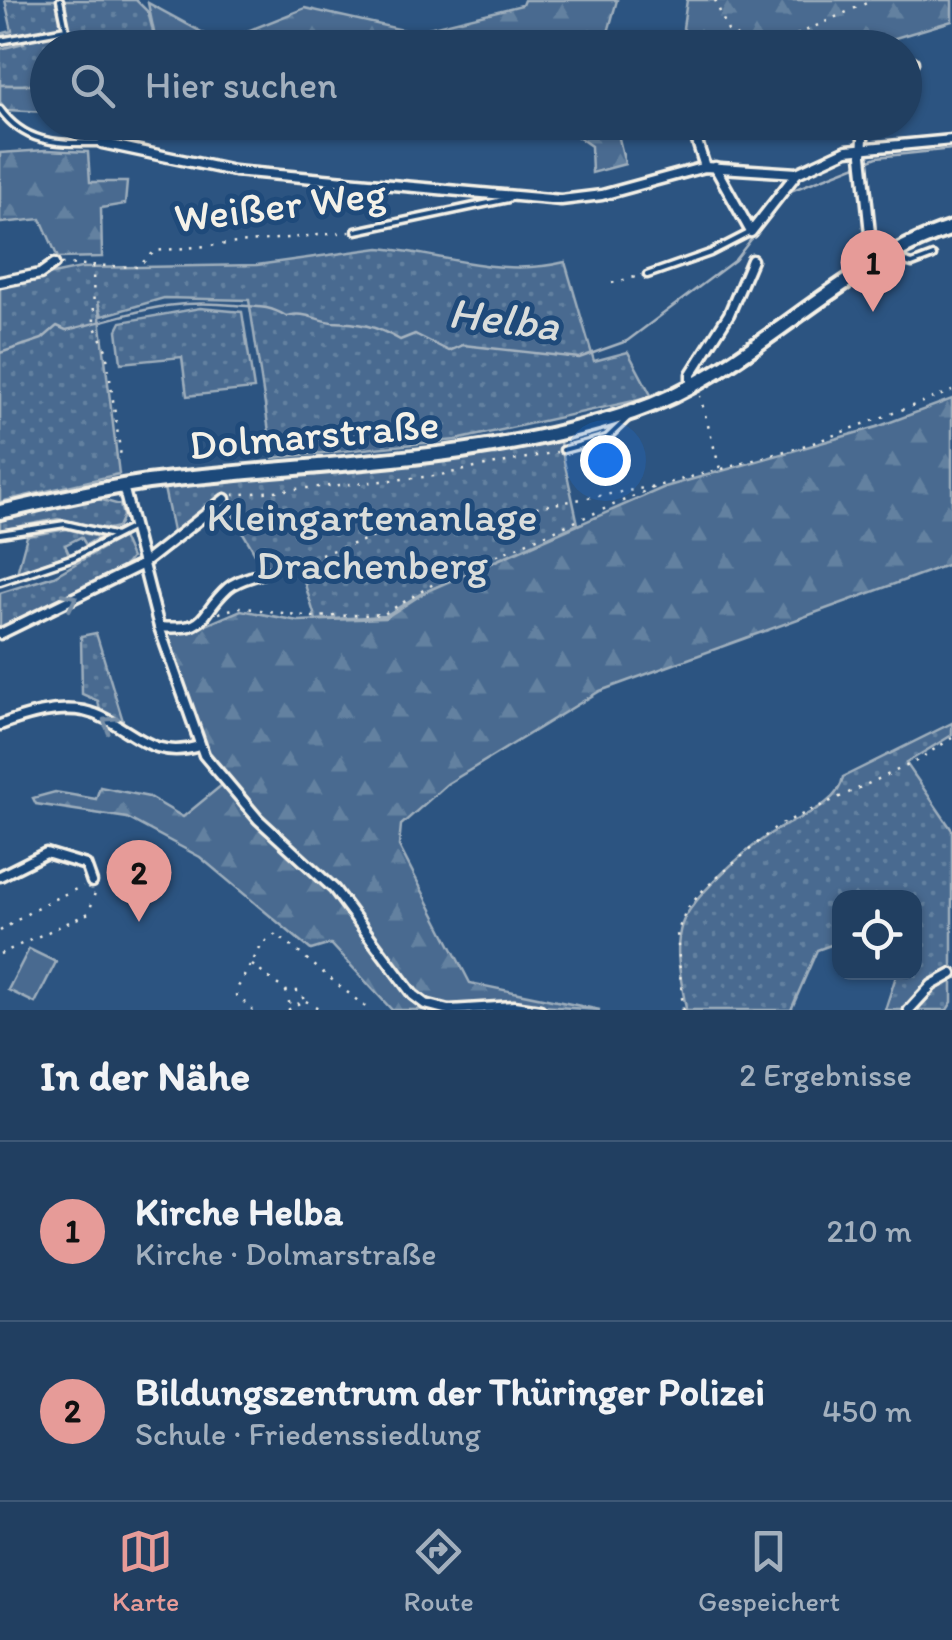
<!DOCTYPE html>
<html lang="de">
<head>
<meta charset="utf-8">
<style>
	:root { --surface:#213f61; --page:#2d4a6a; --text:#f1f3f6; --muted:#a2afbd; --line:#3e5876; --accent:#e69b98 }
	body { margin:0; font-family:Itim,sans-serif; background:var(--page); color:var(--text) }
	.controls { position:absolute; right:30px; bottom:30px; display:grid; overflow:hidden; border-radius:20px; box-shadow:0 2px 8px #0004 }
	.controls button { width:90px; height:90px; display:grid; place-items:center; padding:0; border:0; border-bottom:2px solid var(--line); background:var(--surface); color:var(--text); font:50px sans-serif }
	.you { position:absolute; left:605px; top:460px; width:35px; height:35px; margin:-25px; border:8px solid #fff; border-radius:50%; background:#1a73e8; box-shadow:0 0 0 15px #1a73e833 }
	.badge { display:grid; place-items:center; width:65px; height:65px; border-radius:50%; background:var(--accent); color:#111; font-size:32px; font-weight:700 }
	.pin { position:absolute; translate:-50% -82px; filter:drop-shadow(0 2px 5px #0008) }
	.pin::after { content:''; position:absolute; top:52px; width:35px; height:30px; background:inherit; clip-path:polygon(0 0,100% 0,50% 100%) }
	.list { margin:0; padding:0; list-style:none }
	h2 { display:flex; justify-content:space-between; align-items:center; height:130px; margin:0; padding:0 40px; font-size:42px }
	h2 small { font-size:32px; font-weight:400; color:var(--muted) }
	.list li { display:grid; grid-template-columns:65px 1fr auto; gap:30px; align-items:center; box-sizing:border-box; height:180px; padding:0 40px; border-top:2px solid var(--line) }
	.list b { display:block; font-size:38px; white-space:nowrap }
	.list p { margin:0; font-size:32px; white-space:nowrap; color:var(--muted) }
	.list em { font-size:32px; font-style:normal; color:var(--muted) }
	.icon { flex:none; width:55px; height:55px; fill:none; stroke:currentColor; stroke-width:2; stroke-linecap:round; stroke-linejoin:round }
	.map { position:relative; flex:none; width:952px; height:1010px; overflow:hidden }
	.search { position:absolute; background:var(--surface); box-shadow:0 2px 8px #0004; left:30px; right:30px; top:30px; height:110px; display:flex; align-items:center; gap:25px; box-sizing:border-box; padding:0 35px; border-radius:55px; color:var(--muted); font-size:38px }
	.sheet { height:490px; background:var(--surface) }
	nav { display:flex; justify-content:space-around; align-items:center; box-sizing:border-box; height:140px; border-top:2px solid var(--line); background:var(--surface); font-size:28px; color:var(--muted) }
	nav a { display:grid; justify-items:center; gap:5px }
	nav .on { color:var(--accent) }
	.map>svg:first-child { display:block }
	.grass { fill:url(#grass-dots); stroke:#9eaebc; stroke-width:2.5 }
	.forest { fill:url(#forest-firs); stroke:#9eaebc; stroke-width:2.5 }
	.park { fill:#496b90; stroke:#9eaebc; stroke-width:2.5 }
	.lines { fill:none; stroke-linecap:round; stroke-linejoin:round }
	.stream { stroke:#a7b4c0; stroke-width:2.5 }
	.service-casing { stroke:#f4f1e8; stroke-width:11 }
	.minor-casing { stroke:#f4f1e8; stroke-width:15 }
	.primary-casing { stroke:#f4f1e8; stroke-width:20 }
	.path { stroke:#f4f1e8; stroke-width:2.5; stroke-dasharray:2.5 8; stroke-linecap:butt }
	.service { stroke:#1f4a7a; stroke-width:4 }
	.minor { stroke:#1f4a7a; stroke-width:8 }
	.primary { stroke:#1f4a7a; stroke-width:12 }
	.oneway { stroke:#748da6 }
	.labels { text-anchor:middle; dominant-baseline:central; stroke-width:10; stroke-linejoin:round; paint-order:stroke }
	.street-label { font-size:42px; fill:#f4f1e8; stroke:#1f4a7a }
	.park-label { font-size:42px; fill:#dadddb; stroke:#1f4a7a }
	.water-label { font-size:45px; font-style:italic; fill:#dadddb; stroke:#1f4a7a }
</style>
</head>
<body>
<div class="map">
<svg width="952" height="1010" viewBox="0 0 952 1010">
	<defs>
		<pattern id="grass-dots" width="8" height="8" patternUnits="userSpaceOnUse" patternTransform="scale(2.5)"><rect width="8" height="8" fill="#496b90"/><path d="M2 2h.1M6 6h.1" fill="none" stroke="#6481a0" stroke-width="1.8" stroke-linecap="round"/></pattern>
		<pattern id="forest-firs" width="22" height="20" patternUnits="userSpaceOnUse" patternTransform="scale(2.5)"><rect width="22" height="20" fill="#496b90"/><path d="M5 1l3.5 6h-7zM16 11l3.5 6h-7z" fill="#6481a0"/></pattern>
	</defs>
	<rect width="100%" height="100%" fill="#2c5481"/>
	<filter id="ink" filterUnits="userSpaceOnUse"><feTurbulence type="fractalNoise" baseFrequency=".01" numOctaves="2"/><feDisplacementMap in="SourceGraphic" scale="20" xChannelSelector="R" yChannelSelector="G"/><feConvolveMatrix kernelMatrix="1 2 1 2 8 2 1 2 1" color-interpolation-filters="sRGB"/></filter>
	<g filter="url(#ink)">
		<!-- grass -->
		<g class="grass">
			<path d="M 5,0 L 136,0 L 148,12 L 157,47 L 48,48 L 47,85 L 0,85 L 0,49 L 24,43 L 21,35 L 0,40 L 0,34 L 12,31 Z"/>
			<path d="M 379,248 C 444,254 500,278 565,262 L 594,361 L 628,352 L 652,397 L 456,440 L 273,458 L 249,300 L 164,298 L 102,316 L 98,301 L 119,474 L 0,502 L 0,285 L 81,268 L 257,265 Z"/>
			<path d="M 200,308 L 242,312 L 254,389 L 187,396 L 182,357 L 121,363 L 117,330 L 121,322 Z"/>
			<path d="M 559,438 L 578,524 L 420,594 L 385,616 L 316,620 L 299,565 L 267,574 L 223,498 L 174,536 L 164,488 L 434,462 Z"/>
			<path d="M 95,498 L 120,505 L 123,516 L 118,527 L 109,529 L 58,519 L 0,530 L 0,519 Z"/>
			<path d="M 67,529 L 99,537 L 86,545 L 81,537 L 65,545 L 69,554 L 17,573 L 27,536 Z"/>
			<path d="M 122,537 L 131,558 L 120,572 L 0,629 L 0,593 L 54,576 Z"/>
			<path d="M 96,633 L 123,721 L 120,725 L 100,711 L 98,701 L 82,694 L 81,636 Z"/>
			<path d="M 952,723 L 952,735 L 906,763 L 952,830 L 952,1002 L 947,1010 L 885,1010 L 897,973 L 914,972 L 914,898 L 840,898 L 839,942 L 817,950 L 791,1010 L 680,1010 L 686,1009 C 682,983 673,950 682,924 C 691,898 744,852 767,836 C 790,819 839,808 843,777 Z"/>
		</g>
		<!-- forest -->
		<g class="forest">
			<path d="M 524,0 L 617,0 L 604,47 L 157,47 L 148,3 L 220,42 L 305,8 L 412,32 L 522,5 Z"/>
			<path d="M 687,0 L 952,0 L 952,21 L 865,47 L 694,47 L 683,28 Z"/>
			<path d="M 0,85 L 47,85 L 47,112 L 7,110 L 0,102 Z"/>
			<path d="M 362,123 L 609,123 L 618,134 L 625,164 L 592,173 L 591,146 L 559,124 Z"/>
			<path d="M 46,150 L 88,152 L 90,182 L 127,182 L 125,204 L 101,208 L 102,257 L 58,258 L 41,219 L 0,223 L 0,153 Z"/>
			<path d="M 952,399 L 952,563 L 600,691 L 447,784 L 401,825 L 399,846 L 470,983 L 600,1010 L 529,1005 L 527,1010 L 392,1010 L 331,944 L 311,950 L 200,857 L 127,818 L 36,804 L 33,798 L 55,792 L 96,799 L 100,787 L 149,797 L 183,817 L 228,780 L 204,746 L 166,639 L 169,632 L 190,632 L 241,610 L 298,621 L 385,618 L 427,591 L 665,487 L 877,427 Z"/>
		</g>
		<!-- park -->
		<path class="park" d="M 29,949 L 56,962 L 35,1003 L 8,990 Z"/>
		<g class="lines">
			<!-- stream -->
			<path class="stream" d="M 0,353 L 42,339 L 57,326 L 66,330 C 133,315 163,298 234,305 C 255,307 268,305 286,316 C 307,311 313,320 332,322 C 359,323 375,325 400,340 L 415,334 L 449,351 L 463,345 L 579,358 L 627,341 L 735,260 L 788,192 L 877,157 L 952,149"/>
			<!-- service casing -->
			<g class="service-casing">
				<g id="service">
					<path d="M 0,41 L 66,29 L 60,0"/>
					<path d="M 0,109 C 26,146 60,143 102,143"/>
					<path d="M 356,231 L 508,199"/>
					<path d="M 891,258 L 912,264 L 933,256"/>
					<path d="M 647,275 L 710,253 L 749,233"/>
					<path d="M 563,450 L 607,438 L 630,416"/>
					<path d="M 0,534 L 65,524 L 113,535"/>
					<path d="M 0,582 L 74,557 L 133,527"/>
				</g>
			</g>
			<!-- minor casing -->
			<g class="minor-casing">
				<g id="minor">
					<path d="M 662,41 L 664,48"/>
					<path d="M 904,65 L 913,62"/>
					<path d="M 691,122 L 705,167"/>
					<path d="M 864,122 L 862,155 L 873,263"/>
					<path d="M 102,143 L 234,171 L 561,200 L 602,195 L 705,167 L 797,173 L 847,150 L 952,140"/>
					<path d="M 715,167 L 751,232 L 797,173"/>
					<path d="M 0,282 L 40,274 L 54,264"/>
					<path d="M 691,385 L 691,374 L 729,314 L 752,260"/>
					<path d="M 123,486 L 159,627 L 204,755 L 258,819 L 334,889 L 413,995 L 425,1004 L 448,1010"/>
					<path d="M 159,627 C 211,631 197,616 228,588 C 238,579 253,577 265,572"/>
					<path d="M 0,634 L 141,565 L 225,499"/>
					<path d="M 0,725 C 26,715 56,706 84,711 C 127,720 146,763 199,746"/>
					<path d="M 0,876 L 46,853 L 86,865 L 92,882"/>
					<path d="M 450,1010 L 514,1006 L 540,1010"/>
					<path d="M 909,1010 L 932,985 L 952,974"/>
				</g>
			</g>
			<!-- primary casing -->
			<g class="primary-casing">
				<path id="primary" d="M 0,512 C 49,501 98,489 148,482 C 311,462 475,465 633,412 C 752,372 833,266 952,228"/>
			</g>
			<!-- path -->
			<g class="path">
				<path d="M 715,0 L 728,31 L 754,48"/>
				<path d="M 768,48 L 873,0"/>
				<path d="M 61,264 L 138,267 L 155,251 L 350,232"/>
				<path d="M 93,266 L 94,325 L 106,350 L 121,457"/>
				<path d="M 612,283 L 639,276"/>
				<path d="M 722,469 L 813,443 L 952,391"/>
				<path d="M 233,495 L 435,476 L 557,452"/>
				<path d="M 271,570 L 384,534 L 661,485 L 720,469 L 700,396"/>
				<path d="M 219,613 L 239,607 L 312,617 L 384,614 L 440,580 L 655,487"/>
				<path d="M 0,931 L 41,905 L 83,886"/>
				<path d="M 0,954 L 89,913 L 96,889"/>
				<path d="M 252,965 L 286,991 L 300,991 L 304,1000"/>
				<path d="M 286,991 L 290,1006"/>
				<path d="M 253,1010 L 236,995 L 238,987 L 263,943 L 276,934 L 369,1010"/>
				<path d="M 288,1010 L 304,1000 L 322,1010"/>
				<path d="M 683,1010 L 677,933 L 686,910 L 704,889 L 777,826 L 913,763 L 952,738"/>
			</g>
			<!-- service -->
			<use href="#service" class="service"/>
			<!-- minor -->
			<use href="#minor" class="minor"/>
			<!-- primary -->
			<use href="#primary" class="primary"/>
		</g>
		<!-- one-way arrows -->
		<defs><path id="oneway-chevron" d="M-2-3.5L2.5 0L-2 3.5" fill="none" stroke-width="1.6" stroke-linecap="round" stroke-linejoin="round" transform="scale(2.5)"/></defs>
		<g class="oneway">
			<use href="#oneway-chevron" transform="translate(70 600) rotate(-26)"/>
			<use href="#oneway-chevron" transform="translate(109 723) rotate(-148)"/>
		</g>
	</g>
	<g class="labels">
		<!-- street labels -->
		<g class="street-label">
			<text transform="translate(280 205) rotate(-7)">Weißer Weg</text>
			<text transform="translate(314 434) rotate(-5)">Dolmarstraße</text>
		</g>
		<!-- park labels -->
		<g class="park-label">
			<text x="372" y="516">Kleingartenanlage<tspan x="372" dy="48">Drachenberg</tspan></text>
		</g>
		<!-- water labels -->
		<g class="water-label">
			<text transform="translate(504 318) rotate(7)">Helba</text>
		</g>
	</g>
</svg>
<div class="controls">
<button><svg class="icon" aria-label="locate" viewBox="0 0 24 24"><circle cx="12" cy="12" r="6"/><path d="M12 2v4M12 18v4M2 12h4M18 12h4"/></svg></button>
</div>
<div class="you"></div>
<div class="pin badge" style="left:873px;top:312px">1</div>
<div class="pin badge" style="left:139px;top:922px">2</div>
<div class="search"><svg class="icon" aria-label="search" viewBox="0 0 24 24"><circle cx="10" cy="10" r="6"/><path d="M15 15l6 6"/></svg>Hier suchen</div>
</div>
<section class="sheet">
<h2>In der Nähe<small>2 Ergebnisse</small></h2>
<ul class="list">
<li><span class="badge">1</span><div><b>Kirche Helba</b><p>Kirche · Dolmarstraße</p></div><em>210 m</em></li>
<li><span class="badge">2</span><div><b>Bildungszentrum der Thüringer Polizei</b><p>Schule · Friedenssiedlung</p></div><em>450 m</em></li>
</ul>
</section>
<nav>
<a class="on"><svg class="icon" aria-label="map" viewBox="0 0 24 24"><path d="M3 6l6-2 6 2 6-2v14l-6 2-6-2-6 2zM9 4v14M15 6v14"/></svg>Karte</a>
<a><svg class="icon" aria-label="directions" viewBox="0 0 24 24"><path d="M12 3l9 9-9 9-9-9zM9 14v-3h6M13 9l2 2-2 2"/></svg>Route</a>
<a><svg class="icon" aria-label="saved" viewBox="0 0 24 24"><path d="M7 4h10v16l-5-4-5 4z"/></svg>Gespeichert</a>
</nav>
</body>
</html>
